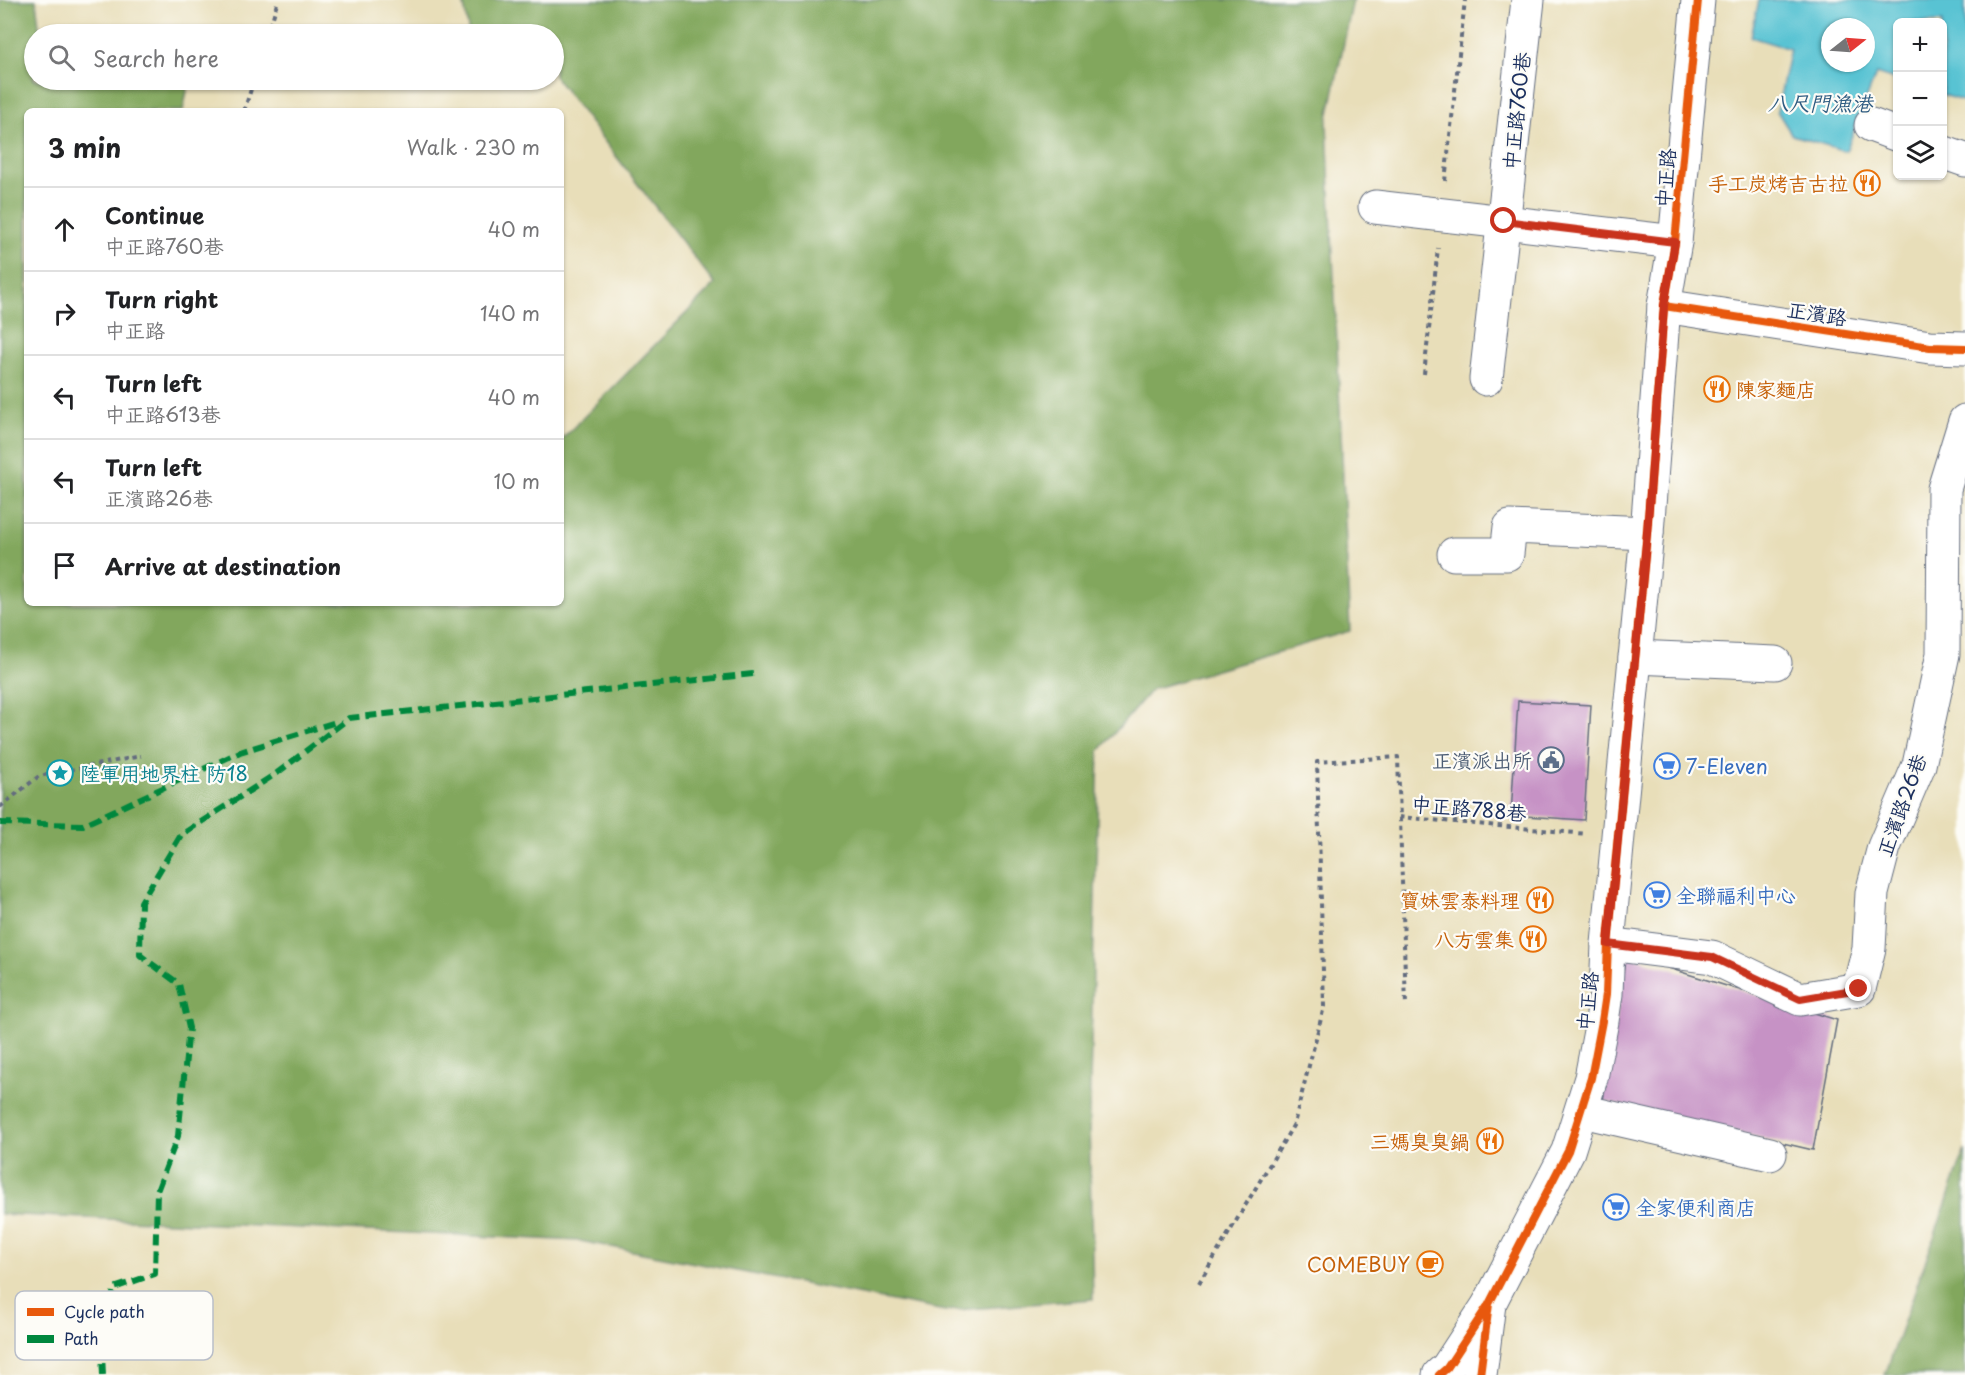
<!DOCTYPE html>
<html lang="en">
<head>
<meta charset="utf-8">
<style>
	:root { --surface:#fff; --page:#f6f6f6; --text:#202124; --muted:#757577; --line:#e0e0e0 }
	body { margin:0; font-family:"Playpen Sans","LXGW WenKai TC",sans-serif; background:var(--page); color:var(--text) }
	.controls { position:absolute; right:18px; top:18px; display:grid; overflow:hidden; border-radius:9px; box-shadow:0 2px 4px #0004 }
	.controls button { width:54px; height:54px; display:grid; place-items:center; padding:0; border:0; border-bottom:2px solid var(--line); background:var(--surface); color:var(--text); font:30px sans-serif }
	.compass { position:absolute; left:1821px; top:18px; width:54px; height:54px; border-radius:50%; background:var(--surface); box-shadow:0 2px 4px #0004; rotate:73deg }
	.stop { position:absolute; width:18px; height:18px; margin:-14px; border:4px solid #c8321e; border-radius:50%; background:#fff }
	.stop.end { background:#c8321e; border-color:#fff; box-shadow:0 2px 6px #0008 }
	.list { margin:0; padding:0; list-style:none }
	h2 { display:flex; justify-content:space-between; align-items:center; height:78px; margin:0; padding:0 24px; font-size:26px }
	h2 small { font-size:20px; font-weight:400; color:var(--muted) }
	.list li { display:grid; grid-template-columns:39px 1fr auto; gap:18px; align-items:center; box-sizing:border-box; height:84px; padding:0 24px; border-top:2px solid var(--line) }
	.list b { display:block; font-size:22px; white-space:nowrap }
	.list p { margin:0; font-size:20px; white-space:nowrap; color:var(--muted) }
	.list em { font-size:20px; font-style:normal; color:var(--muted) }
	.icon { flex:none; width:33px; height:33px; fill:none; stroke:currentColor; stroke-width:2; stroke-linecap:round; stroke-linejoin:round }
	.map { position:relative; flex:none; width:1965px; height:1375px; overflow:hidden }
	.search { position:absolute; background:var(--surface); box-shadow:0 2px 4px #0004; left:24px; top:24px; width:540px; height:66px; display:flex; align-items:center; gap:15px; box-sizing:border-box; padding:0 21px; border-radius:33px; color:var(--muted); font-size:22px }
	.panel { position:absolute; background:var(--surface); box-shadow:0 2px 4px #0004; left:24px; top:108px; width:540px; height:498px; border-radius:9px }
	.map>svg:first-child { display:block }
	.forest { fill:#82a75d; stroke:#4e6b5e; stroke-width:1.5 }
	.water { fill:#59c3d3; stroke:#3a7998; stroke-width:1.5; fill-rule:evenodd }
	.building { fill:#c692c5 }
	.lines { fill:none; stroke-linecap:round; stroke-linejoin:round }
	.minor-casing { stroke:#636c7e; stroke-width:35 }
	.major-casing { stroke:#636c7e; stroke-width:35 }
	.path { stroke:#636c7e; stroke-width:4; stroke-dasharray:4.5 4.5; stroke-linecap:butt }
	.minor { stroke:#fff; stroke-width:33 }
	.major { stroke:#fff; stroke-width:33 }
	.quiet { stroke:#00873e; stroke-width:6; stroke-dasharray:12 6; stroke-linecap:butt }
	.cycleway-casing { stroke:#fdfcf7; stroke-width:11 }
	.cycleway { stroke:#e8590c; stroke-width:8 }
	.route { stroke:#c8321e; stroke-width:8 }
	.labels { text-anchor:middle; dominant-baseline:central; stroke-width:4.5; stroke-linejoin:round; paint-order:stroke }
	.street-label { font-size:20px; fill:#1b2f5e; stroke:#fdfcf7 }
	.food-label { font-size:20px; fill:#c56008; stroke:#fdfcf7; text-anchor:end }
	.service-label { font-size:20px; fill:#4e5e75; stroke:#fdfcf7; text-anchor:end }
	.shop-label { font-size:20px; fill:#366cbe; stroke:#fdfcf7; text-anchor:start }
	.culture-label { font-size:20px; fill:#0d838f; stroke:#fdfcf7; text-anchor:start }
	.water-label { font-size:21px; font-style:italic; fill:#2e5b81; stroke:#fdfcf7 }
	.key { fill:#fdfcf7; stroke:#b9bec9; stroke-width:1.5 }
	.key-label { font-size:16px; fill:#1b2f5e }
</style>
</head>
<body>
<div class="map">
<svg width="1965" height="1375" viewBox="0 0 1965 1375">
	<rect width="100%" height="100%" fill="#fdfcf7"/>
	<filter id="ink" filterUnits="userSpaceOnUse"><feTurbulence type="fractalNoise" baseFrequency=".0167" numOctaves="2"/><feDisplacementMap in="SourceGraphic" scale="12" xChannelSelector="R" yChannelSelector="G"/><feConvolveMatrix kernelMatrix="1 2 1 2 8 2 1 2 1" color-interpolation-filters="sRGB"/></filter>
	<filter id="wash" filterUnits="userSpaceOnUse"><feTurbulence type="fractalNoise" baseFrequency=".008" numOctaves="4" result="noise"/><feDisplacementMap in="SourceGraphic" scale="24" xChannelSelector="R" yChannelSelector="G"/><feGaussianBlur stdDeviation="1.35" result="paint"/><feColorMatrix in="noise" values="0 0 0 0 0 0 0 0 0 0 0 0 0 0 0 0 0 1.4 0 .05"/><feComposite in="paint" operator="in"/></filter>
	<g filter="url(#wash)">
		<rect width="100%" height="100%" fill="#e8deb9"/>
		<!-- forest -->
		<g class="forest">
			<path d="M 0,0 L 36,0 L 40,34 L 34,34 L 34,80 L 114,80 L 188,86 L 183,111 L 27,111 L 27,603 L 561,603 L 561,440 L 715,284 L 554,76 L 554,34 L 469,34 L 463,0 L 1353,0 L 1327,123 L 1350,631 L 1152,689 L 1099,751 L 1089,1120 L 1093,1299 L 945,1311 L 580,1241 L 0,1214 Z"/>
			<path d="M 1965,1150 L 1965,1375 L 1885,1375 Z"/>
		</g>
		<!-- water -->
		<path class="water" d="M 1759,0 L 1965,0 L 1965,102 L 1943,95 L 1942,22 L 1898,22 L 1897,81 L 1876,74 L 1846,151 L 1792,135 L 1777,111 L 1790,49 L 1751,37 ZM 1830,27 L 1866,27 L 1866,63 L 1830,63 Z"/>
		<g id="blocks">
			<!-- building -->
			<g class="building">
				<path d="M 1518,701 L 1591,705 L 1584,820 L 1511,815 Z"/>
				<path d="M 1626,955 L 1837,1020 L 1813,1150 L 1603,1101 Z"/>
			</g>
		</g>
	</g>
	<g filter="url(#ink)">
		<use href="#blocks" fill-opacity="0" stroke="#636c7e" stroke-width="1.5"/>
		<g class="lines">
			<!-- minor casing -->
			<g class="minor-casing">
				<g id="minor">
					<path d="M 1871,125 L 1898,135"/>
					<path d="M 1942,152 L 1965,160"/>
					<path d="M 1375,207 L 1675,242"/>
					<path d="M 1664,306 L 1930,347 L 1965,348"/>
					<path d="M 1486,379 L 1528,0"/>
					<path d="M 1454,554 L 1507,554 L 1510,527 L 1647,533"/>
					<path d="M 1635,657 L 1775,663"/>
					<path d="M 1608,944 L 1712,957 L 1800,999 L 1859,989 L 1869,948 L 1872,893 L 1884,847 L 1919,765 L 1943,654 L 1944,489 L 1965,421"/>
					<path d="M 1582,1111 L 1770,1154"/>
					<path d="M 1439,1375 L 1447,1368 L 1489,1304"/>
				</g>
			</g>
			<!-- major casing -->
			<g class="major-casing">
				<path id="major" d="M 1480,1375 L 1489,1304 L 1568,1151 L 1591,1078 L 1602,1021 L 1606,994 L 1608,944 L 1618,836 L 1647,533 L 1664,306 L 1675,242 L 1698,0"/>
			</g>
			<!-- path -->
			<g class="path">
				<path d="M 268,34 L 278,0"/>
				<path d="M 244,111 L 254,80"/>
				<path d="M 1445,181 L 1465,0"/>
				<path d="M 1424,374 L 1438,248"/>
				<path d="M 0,807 L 39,776 L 141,756"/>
				<path d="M 1399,817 L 1587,834"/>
				<path d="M 1199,1283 L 1294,1124 L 1324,1007 L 1317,762 L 1398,757 L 1406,1006"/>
			</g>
			<!-- minor -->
			<use href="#minor" class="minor"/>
			<!-- major -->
			<use href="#major" class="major"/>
			<!-- quiet -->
			<g class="quiet">
				<path d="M 0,823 L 83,825 L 240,752 L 339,721"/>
				<path d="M 103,1375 L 102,1354 L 114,1288 L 155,1274 L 157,1191 L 178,1136 L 189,1028 L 179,984 L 140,955 L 141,902 L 181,835 L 277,773 L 349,718 L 753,674"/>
			</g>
			<!-- cycleway casing -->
			<g class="cycleway-casing">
				<g id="cycleway">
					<path d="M 1664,306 L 1930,347 L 1965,348"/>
					<path d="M 1439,1375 L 1447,1368 L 1487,1307"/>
					<path d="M 1480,1375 L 1489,1304 L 1568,1151 L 1591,1078 L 1602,1021 L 1606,994 L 1608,944 L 1618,836 L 1647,533 L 1664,306 L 1675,242 L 1698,0"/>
				</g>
			</g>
			<!-- cycleway -->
			<use href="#cycleway" class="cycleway"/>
		</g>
	</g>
	<g class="lines" filter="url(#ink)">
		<!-- route -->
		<path class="route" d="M 1504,221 L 1675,242 L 1664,306 L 1647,533 L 1608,944 L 1712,957 L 1800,999 L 1859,989"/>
	</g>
	<!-- icons -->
	<defs>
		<g id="restaurant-ring" transform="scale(1.35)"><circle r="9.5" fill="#fdfcf7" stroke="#e8710a" stroke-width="1.5"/><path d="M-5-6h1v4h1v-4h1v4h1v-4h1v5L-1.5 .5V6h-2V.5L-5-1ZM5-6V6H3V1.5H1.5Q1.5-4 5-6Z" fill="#e8710a"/></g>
		<g id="civic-ring" transform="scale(1.35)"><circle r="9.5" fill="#fdfcf7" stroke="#5c6f8a" stroke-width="1.5"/><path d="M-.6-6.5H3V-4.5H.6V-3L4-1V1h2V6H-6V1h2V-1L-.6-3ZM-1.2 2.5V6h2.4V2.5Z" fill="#5c6f8a"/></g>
		<g id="supermarket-ring" transform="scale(1.35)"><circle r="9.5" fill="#fdfcf7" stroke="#3f7fe0" stroke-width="1.5"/><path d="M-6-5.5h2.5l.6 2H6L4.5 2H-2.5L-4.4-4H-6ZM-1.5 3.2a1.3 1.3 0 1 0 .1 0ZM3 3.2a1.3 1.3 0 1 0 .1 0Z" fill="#3f7fe0"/></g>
		<g id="sight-ring" transform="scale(1.35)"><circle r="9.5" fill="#fdfcf7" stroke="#0f9aa8" stroke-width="1.5"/><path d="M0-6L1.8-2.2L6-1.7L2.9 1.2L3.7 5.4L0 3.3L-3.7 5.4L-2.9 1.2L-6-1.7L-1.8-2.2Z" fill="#0f9aa8"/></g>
		<g id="cafe-ring" transform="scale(1.35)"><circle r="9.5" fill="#fdfcf7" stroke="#e8710a" stroke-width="1.5"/><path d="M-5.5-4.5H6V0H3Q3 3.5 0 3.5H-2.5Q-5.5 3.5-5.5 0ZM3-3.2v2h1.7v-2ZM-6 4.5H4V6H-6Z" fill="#e8710a"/></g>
	</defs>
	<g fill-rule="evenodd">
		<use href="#restaurant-ring" x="1867" y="183"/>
		<use href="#restaurant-ring" x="1717" y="389"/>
		<use href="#civic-ring" x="1551" y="760"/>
		<use href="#supermarket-ring" x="1667" y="766"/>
		<use href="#sight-ring" x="60" y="773"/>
		<use href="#supermarket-ring" x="1657" y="895"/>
		<use href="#restaurant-ring" x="1540" y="900"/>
		<use href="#restaurant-ring" x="1533" y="939"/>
		<use href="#restaurant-ring" x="1490" y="1141"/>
		<use href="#supermarket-ring" x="1616" y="1207"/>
		<use href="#cafe-ring" x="1430" y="1264"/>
	</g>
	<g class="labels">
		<!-- street labels -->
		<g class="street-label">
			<text transform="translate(1516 111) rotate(-84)">中正路760巷</text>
			<text transform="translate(1665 178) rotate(-85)">中正路</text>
			<text transform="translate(1817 313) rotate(9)">正濱路</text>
			<text transform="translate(1901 805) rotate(-70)">正濱路26巷</text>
			<text transform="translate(1469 808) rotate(5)">中正路788巷</text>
			<text transform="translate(1587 1001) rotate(-84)">中正路</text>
		</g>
		<!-- food labels -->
		<g class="food-label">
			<text x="1848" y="183">手工炭烤吉古拉</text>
			<text x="1736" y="389" text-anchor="start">陳家麵店</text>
			<text x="1520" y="900">寶妹雲泰料理</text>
			<text x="1514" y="939">八方雲集</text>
			<text x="1470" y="1141">三媽臭臭鍋</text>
			<text x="1410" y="1264">COMEBUY</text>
		</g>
		<!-- service labels -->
		<g class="service-label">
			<text x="1532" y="760">正濱派出所</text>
		</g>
		<!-- shop labels -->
		<g class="shop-label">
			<text x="1686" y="766">7-Eleven</text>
			<text x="1676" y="895">全聯福利中心</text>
			<text x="1636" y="1207">全家便利商店</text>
		</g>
		<!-- culture labels -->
		<g class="culture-label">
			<text x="80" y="773">陸軍用地界柱 防18</text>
		</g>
		<!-- water labels -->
		<g class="water-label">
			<text x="1820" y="102">八尺門漁港</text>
		</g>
	</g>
	<!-- legend -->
	<rect x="15" y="1291" width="198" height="69" rx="9" class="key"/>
	<rect x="27" y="1308" width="27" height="8" fill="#e8590c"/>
	<rect x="27" y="1335" width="27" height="8" fill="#00873e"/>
	<g class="key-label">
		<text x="64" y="1318">Cycle path</text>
		<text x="64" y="1345">Path</text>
	</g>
</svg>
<div class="controls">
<button>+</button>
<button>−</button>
<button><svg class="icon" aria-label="layers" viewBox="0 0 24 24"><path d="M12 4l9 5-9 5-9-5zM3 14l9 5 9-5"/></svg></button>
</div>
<svg class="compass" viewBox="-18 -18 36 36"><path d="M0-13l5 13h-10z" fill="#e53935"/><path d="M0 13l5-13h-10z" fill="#757577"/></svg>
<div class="stop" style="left:1504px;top:221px"></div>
<div class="stop end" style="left:1859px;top:989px"></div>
<div class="search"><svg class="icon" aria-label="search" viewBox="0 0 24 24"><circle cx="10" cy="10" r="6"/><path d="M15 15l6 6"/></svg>Search here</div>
<section class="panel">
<h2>3 min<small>Walk · 230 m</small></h2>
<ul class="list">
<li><svg class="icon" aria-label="ahead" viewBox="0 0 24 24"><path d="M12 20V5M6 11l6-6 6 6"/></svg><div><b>Continue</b><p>中正路760巷</p></div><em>40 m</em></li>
<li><svg class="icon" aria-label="right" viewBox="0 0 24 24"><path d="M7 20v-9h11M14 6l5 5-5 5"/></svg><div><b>Turn right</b><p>中正路</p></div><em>140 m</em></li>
<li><svg class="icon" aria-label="left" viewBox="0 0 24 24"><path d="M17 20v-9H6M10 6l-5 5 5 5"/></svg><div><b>Turn left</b><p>中正路613巷</p></div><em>40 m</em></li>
<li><svg class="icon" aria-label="left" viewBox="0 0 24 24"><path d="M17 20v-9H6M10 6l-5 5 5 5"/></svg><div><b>Turn left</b><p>正濱路26巷</p></div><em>10 m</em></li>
<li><svg class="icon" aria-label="arrive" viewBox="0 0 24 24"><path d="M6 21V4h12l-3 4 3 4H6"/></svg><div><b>Arrive at destination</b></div></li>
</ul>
</section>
</div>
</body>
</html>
